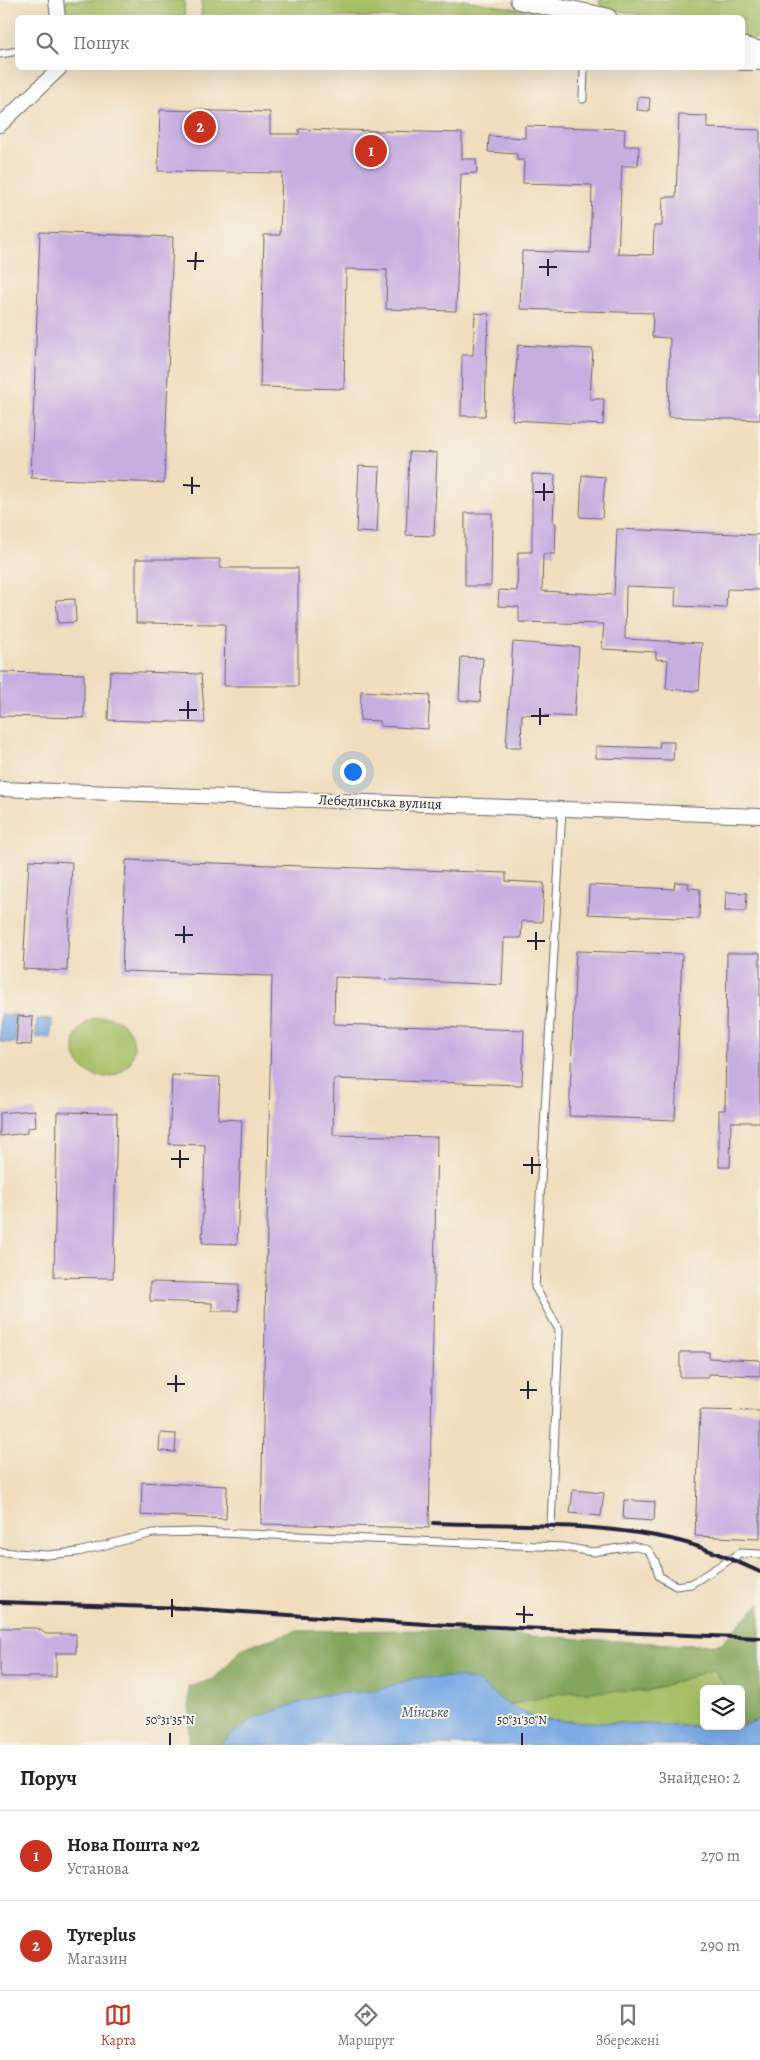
<!DOCTYPE html>
<html lang="uk">
<head>
<meta charset="utf-8">
<style>
	:root { --surface:#fff; --page:#f2f2f2; --text:#222; --muted:#767676; --line:#e0e0e0; --accent:#c8321e }
	body { margin:0; font-family:Alegreya,serif; background:var(--page); color:var(--text) }
	.controls { position:absolute; right:15px; bottom:15px; display:grid; overflow:hidden; border-radius:8px; box-shadow:0 5px 20px #0002 }
	.controls button { width:45px; height:45px; display:grid; place-items:center; padding:0; border:0; border-bottom:1px solid var(--line); background:var(--surface); color:var(--text); font:25px sans-serif }
	.you { position:absolute; left:352px; top:771px; width:18px; height:18px; margin:-12px; border:4px solid #fff; border-radius:50%; background:#1a73e8; box-shadow:0 0 0 8px #1a73e833 }
	.badge { display:grid; place-items:center; width:32px; height:32px; border-radius:50%; background:var(--accent); color:#fff; font-size:16px; font-weight:700 }
	.pin { position:absolute; translate:-50% -50%; border:2px solid #fff; box-shadow:0 1px 5px #0006 }
	.list { margin:0; padding:0; list-style:none }
	h2 { display:flex; justify-content:space-between; align-items:center; height:65px; margin:0; padding:0 20px; font-size:21px }
	h2 small { font-size:16px; font-weight:400; color:var(--muted) }
	.list li { display:grid; grid-template-columns:32px 1fr auto; gap:15px; align-items:center; box-sizing:border-box; height:90px; padding:0 20px; border-top:1px solid var(--line) }
	.list b { display:block; font-size:19px; white-space:nowrap }
	.list p { margin:0; font-size:16px; white-space:nowrap; color:var(--muted) }
	.list em { font-size:16px; font-style:normal; color:var(--muted) }
	.icon { flex:none; width:28px; height:28px; fill:none; stroke:currentColor; stroke-width:2; stroke-linecap:round; stroke-linejoin:round }
	.map { position:relative; flex:none; width:760px; height:1745px; overflow:hidden }
	.search { position:absolute; background:var(--surface); box-shadow:0 5px 20px #0002; left:15px; right:15px; top:15px; height:55px; display:flex; align-items:center; gap:12px; box-sizing:border-box; padding:0 18px; border-radius:8px; color:var(--muted); font-size:19px }
	.sheet { height:245px; background:var(--surface) }
	nav { display:flex; justify-content:space-around; align-items:center; box-sizing:border-box; height:70px; border-top:1px solid var(--line); background:var(--surface); font-size:14px; color:var(--muted) }
	nav a { display:grid; justify-items:center; gap:2px }
	nav .on { color:var(--accent) }
	.map>svg:first-child { display:block }
	.green { fill:#a6c066; stroke:#647150 }
	.forest { fill:#84a65b; stroke:#53644b }
	.water { fill:#7babe5; stroke:#4e6690 }
	.building { fill:#c7aee1 }
	.lines { fill:none; stroke-linecap:round; stroke-linejoin:round }
	.lane-casing { stroke:#6a6469; stroke-width:9 }
	.street-casing { stroke:#6a6469; stroke-width:16 }
	.secondary-casing { stroke:#6a6469; stroke-width:21 }
	.lane { stroke:#fff; stroke-width:7 }
	.street { stroke:#fff; stroke-width:14 }
	.secondary { stroke:#fff; stroke-width:19 }
	.rail { stroke:#22223b; stroke-width:4 }
	.ticks { fill:none; stroke:#22223b; stroke-width:2 }
	.labels { text-anchor:middle; dominant-baseline:central; stroke-width:4; stroke-linejoin:round; paint-order:stroke }
	.street-label { font-size:14px; fill:#22223b; stroke:#f7f3e8 }
	.water-label { font-size:15px; font-style:italic; fill:#415276; stroke:#f7f3e8 }
	.ticks-label { font-size:12px; text-anchor:middle; fill:#22223b; stroke:#f7f3e8; stroke-width:4; stroke-linejoin:round; paint-order:stroke }
</style>
</head>
<body>
<div class="map">
<svg width="760" height="1745" viewBox="0 0 760 1745">
	<rect width="100%" height="100%" fill="#f7f3e8"/>
	<filter id="ink" filterUnits="userSpaceOnUse"><feTurbulence type="fractalNoise" baseFrequency=".02" numOctaves="2"/><feDisplacementMap in="SourceGraphic" scale="10" xChannelSelector="R" yChannelSelector="G"/><feConvolveMatrix kernelMatrix="1 2 1 2 8 2 1 2 1" color-interpolation-filters="sRGB"/></filter>
	<filter id="wash" filterUnits="userSpaceOnUse"><feTurbulence type="fractalNoise" baseFrequency=".0096" numOctaves="4" result="noise"/><feDisplacementMap in="SourceGraphic" scale="20" xChannelSelector="R" yChannelSelector="G"/><feGaussianBlur stdDeviation="1.12" result="paint"/><feColorMatrix in="noise" values="0 0 0 0 0 0 0 0 0 0 0 0 0 0 0 0 0 1.4 0 .05"/><feComposite in="paint" operator="in"/></filter>
	<g filter="url(#wash)">
		<rect width="100%" height="100%" fill="#f0debe"/>
		<!-- green -->
		<g class="green">
			<path d="M 66,0 L 185,0 L 184,17 L 66,17 Z"/>
			<path d="M 202,0 L 465,0 L 563,17 L 201,18 Z"/>
			<path d="M 599,0 L 760,0 L 760,40 L 743,37 L 742,18 L 649,17 L 601,7 Z"/>
			<circle cx="104" cy="1047" r="30"/>
			<path d="M 714,1669 L 726,1689 L 704,1689 L 704,1726 L 737,1728 L 539,1720 L 508,1705 L 566,1692 L 647,1691 Z"/>
		</g>
		<!-- forest -->
		<path class="forest" d="M 760,1603 L 760,1719 L 741,1726 L 741,1689 L 726,1689 L 714,1669 L 647,1691 L 566,1692 L 508,1705 L 477,1681 L 414,1678 L 375,1691 L 322,1695 L 254,1718 L 224,1741 L 223,1745 L 189,1745 L 189,1687 L 214,1679 L 243,1648 L 295,1631 L 428,1630 L 687,1645 L 720,1644 Z"/>
		<!-- water -->
		<g class="water">
			<path d="M 0,1014 L 16,1015 L 15,1043 L 0,1042 Z"/>
			<path d="M 37,1019 L 52,1019 L 51,1038 L 36,1037 Z"/>
			<path d="M 458,1677 L 477,1681 L 508,1705 L 539,1720 L 737,1728 L 760,1719 L 760,1745 L 223,1745 L 224,1741 L 254,1718 L 322,1695 L 375,1691 L 414,1678 Z"/>
		</g>
		<g id="blocks">
			<!-- building -->
			<g class="building">
				<path d="M 638,97 L 650,98 L 649,111 L 637,110 Z"/>
				<path d="M 160,110 L 270,112 L 270,134 L 299,134 L 299,129 L 462,133 L 462,159 L 476,159 L 477,173 L 461,174 L 456,311 L 386,309 L 387,270 L 346,269 L 344,389 L 260,387 L 264,235 L 280,235 L 282,173 L 158,171 Z"/>
				<path d="M 679,115 L 707,116 L 707,128 L 760,130 L 760,420 L 668,417 L 670,338 L 652,337 L 653,313 L 520,309 L 522,251 L 590,253 L 592,185 L 523,183 L 524,160 L 517,160 L 517,154 L 488,152 L 489,136 L 525,138 L 525,126 L 625,129 L 624,146 L 639,146 L 638,166 L 622,166 L 618,254 L 653,255 L 654,226 L 662,226 L 663,197 L 676,197 Z"/>
				<path d="M 40,232 L 173,237 L 164,483 L 31,478 Z"/>
				<path d="M 475,313 L 489,314 L 488,335 L 487,334 L 485,416 L 461,416 L 462,355 L 473,355 Z"/>
				<path d="M 518,345 L 593,349 L 590,399 L 604,399 L 603,425 L 512,420 Z"/>
				<path d="M 409,452 L 437,453 L 434,536 L 406,535 Z"/>
				<path d="M 359,466 L 380,467 L 377,533 L 356,532 Z"/>
				<path d="M 532,474 L 555,475 L 553,523 L 556,523 L 555,554 L 543,554 L 542,591 L 614,595 L 617,529 L 760,535 L 760,590 L 727,589 L 726,608 L 675,606 L 676,588 L 626,586 L 625,639 L 702,643 L 699,691 L 666,689 L 668,660 L 656,659 L 656,652 L 602,649 L 604,624 L 519,622 L 519,607 L 498,606 L 499,590 L 517,591 L 518,552 L 532,552 Z"/>
				<path d="M 582,475 L 605,477 L 602,518 L 580,517 Z"/>
				<path d="M 465,513 L 492,513 L 491,586 L 465,586 Z"/>
				<path d="M 136,559 L 220,559 L 220,568 L 298,568 L 298,686 L 224,686 L 225,624 L 136,623 Z"/>
				<path d="M 75,599 L 76,622 L 58,623 L 56,600 Z"/>
				<path d="M 513,642 L 579,647 L 574,717 L 522,714 L 521,747 L 506,747 Z"/>
				<path d="M 461,657 L 483,658 L 480,702 L 459,700 Z"/>
				<path d="M 110,671 L 201,674 L 205,723 L 108,720 Z"/>
				<path d="M 0,672 L 84,674 L 84,718 L 0,716 Z"/>
				<path d="M 361,691 L 430,695 L 428,729 L 380,726 L 380,721 L 360,720 Z"/>
				<path d="M 660,742 L 674,742 L 673,760 L 596,758 L 596,746 L 659,748 Z"/>
				<path d="M 29,860 L 72,862 L 67,971 L 23,969 Z"/>
				<path d="M 126,860 L 506,873 L 506,881 L 544,883 L 542,922 L 522,921 L 521,938 L 504,938 L 502,985 L 335,977 L 334,1024 L 524,1030 L 522,1085 L 334,1079 L 333,1135 L 437,1137 L 429,1528 L 261,1524 L 272,976 L 122,971 Z"/>
				<path d="M 675,882 L 689,883 L 688,888 L 700,889 L 699,919 L 588,914 L 589,885 L 674,889 Z"/>
				<path d="M 726,892 L 747,893 L 746,911 L 725,911 Z"/>
				<path d="M 576,951 L 682,954 L 675,1120 L 569,1116 Z"/>
				<path d="M 727,953 L 760,953 L 760,1122 L 731,1122 L 730,1167 L 719,1167 L 719,1110 L 725,1110 Z"/>
				<path d="M 18,1016 L 33,1017 L 31,1045 L 16,1044 Z"/>
				<path d="M 172,1075 L 220,1077 L 218,1119 L 242,1120 L 237,1244 L 202,1243 L 205,1145 L 169,1144 Z"/>
				<path d="M 35,1110 L 36,1127 L 27,1128 L 27,1133 L 0,1136 L 0,1113 Z"/>
				<path d="M 57,1112 L 117,1113 L 113,1278 L 54,1277 Z"/>
				<path d="M 150,1282 L 239,1284 L 238,1311 L 212,1311 L 212,1303 L 150,1301 Z"/>
				<path d="M 680,1352 L 709,1352 L 709,1358 L 760,1360 L 760,1376 L 708,1374 L 708,1377 L 680,1377 Z"/>
				<path d="M 700,1410 L 760,1411 L 760,1539 L 695,1536 Z"/>
				<path d="M 160,1433 L 176,1434 L 175,1452 L 159,1451 Z"/>
				<path d="M 142,1482 L 227,1486 L 226,1519 L 141,1515 Z"/>
				<path d="M 573,1490 L 604,1493 L 601,1516 L 570,1513 Z"/>
				<path d="M 624,1500 L 655,1502 L 654,1521 L 623,1519 Z"/>
				<path d="M 0,1628 L 37,1628 L 46,1634 L 76,1634 L 76,1653 L 56,1653 L 56,1677 L 0,1677 Z"/>
			</g>
		</g>
	</g>
	<g filter="url(#ink)">
		<use href="#blocks" fill-opacity="0" stroke="#6a6469" stroke-width="1"/>
		<g class="lines">
			<!-- lane casing -->
			<g class="lane-casing">
				<g id="lane">
					<path d="M 0,54 L 18,51"/>
					<path d="M 583,99 L 584,68"/>
					<path d="M 551,1527 L 559,1330 L 535,1287 L 562,809"/>
					<path d="M 0,1552 L 47,1555 L 78,1552 L 153,1533 L 197,1532 L 563,1547 L 593,1552 L 633,1546 L 648,1550 L 655,1561 L 659,1576 L 676,1586 L 691,1584 L 740,1553 L 760,1554"/>
				</g>
			</g>
			<!-- street casing -->
			<g class="street-casing">
				<g id="street">
					<path d="M 56,0 L 58,18"/>
					<path d="M 742,63 L 760,63"/>
					<path d="M 0,125 L 60,68"/>
					<path d="M 0,789 L 760,816"/>
				</g>
			</g>
			<!-- secondary casing -->
			<g class="secondary-casing">
				<g id="secondary">
					<path d="M 520,0 L 607,18"/>
					<path d="M 742,47 L 760,51"/>
				</g>
			</g>
			<!-- lane -->
			<use href="#lane" class="lane"/>
			<!-- street -->
			<use href="#street" class="street"/>
			<!-- secondary -->
			<use href="#secondary" class="secondary"/>
			<!-- rail -->
			<g class="rail">
				<path d="M 433,1523 C 513,1526 601,1522 679,1541 C 707,1548 734,1560 760,1572"/>
				<path d="M 0,1602 L 185,1608 L 425,1624 L 760,1638"/>
			</g>
		</g>
	</g>
	<!-- ticks -->
	<path class="ticks" d="M 187,261 L 204,261M 539,267 L 557,267M 195,270 L 196,252M 548,276 L 548,259M 183,485 L 200,486M 535,492 L 553,492M 192,494 L 192,477M 544,501 L 544,483M 179,710 L 197,710M 531,716 L 549,716M 188,719 L 188,701M 540,725 L 540,708M 175,935 L 193,935M 527,941 L 545,941M 184,943 L 184,926M 536,950 L 536,932M 171,1159 L 189,1159M 523,1165 L 541,1165M 180,1168 L 180,1150M 532,1174 L 532,1157M 167,1384 L 185,1384M 520,1390 L 537,1390M 176,1392 L 176,1375M 528,1399 L 528,1381M 163,1608 L 181,1608M 516,1614 L 533,1615M 172,1617 L 172,1599M 524,1623 L 524,1606M 170,1745 L 170,1733M 522,1745 L 522,1733"/>
	<g class="labels">
		<!-- street labels -->
		<g class="street-label">
			<text transform="translate(380 802) rotate(2)">Лебединська вулиця</text>
		</g>
		<!-- water labels -->
		<g class="water-label">
			<text x="425" y="1712">Мінське</text>
		</g>
	</g>
	<g class="ticks-label">
		<text x="170" y="1724">50°31'35"N</text>
		<text x="522" y="1724">50°31'30"N</text>
	</g>
</svg>
<div class="controls">
<button><svg class="icon" aria-label="layers" viewBox="0 0 24 24"><path d="M12 4l9 5-9 5-9-5zM3 14l9 5 9-5"/></svg></button>
</div>
<div class="you"></div>
<div class="pin badge" style="left:371px;top:151px">1</div>
<div class="pin badge" style="left:200px;top:127px">2</div>
<div class="search"><svg class="icon" aria-label="search" viewBox="0 0 24 24"><circle cx="10" cy="10" r="6"/><path d="M15 15l6 6"/></svg>Пошук</div>
</div>
<section class="sheet">
<h2>Поруч<small>Знайдено: 2</small></h2>
<ul class="list">
<li><span class="badge">1</span><div><b>Нова Пошта №2</b><p>Установа</p></div><em>270 m</em></li>
<li><span class="badge">2</span><div><b>Tyreplus</b><p>Магазин</p></div><em>290 m</em></li>
</ul>
</section>
<nav>
<a class="on"><svg class="icon" aria-label="map" viewBox="0 0 24 24"><path d="M3 6l6-2 6 2 6-2v14l-6 2-6-2-6 2zM9 4v14M15 6v14"/></svg>Карта</a>
<a><svg class="icon" aria-label="directions" viewBox="0 0 24 24"><path d="M12 3l9 9-9 9-9-9zM9 14v-3h6M13 9l2 2-2 2"/></svg>Маршрут</a>
<a><svg class="icon" aria-label="saved" viewBox="0 0 24 24"><path d="M7 4h10v16l-5-4-5 4z"/></svg>Збережені</a>
</nav>
</body>
</html>
